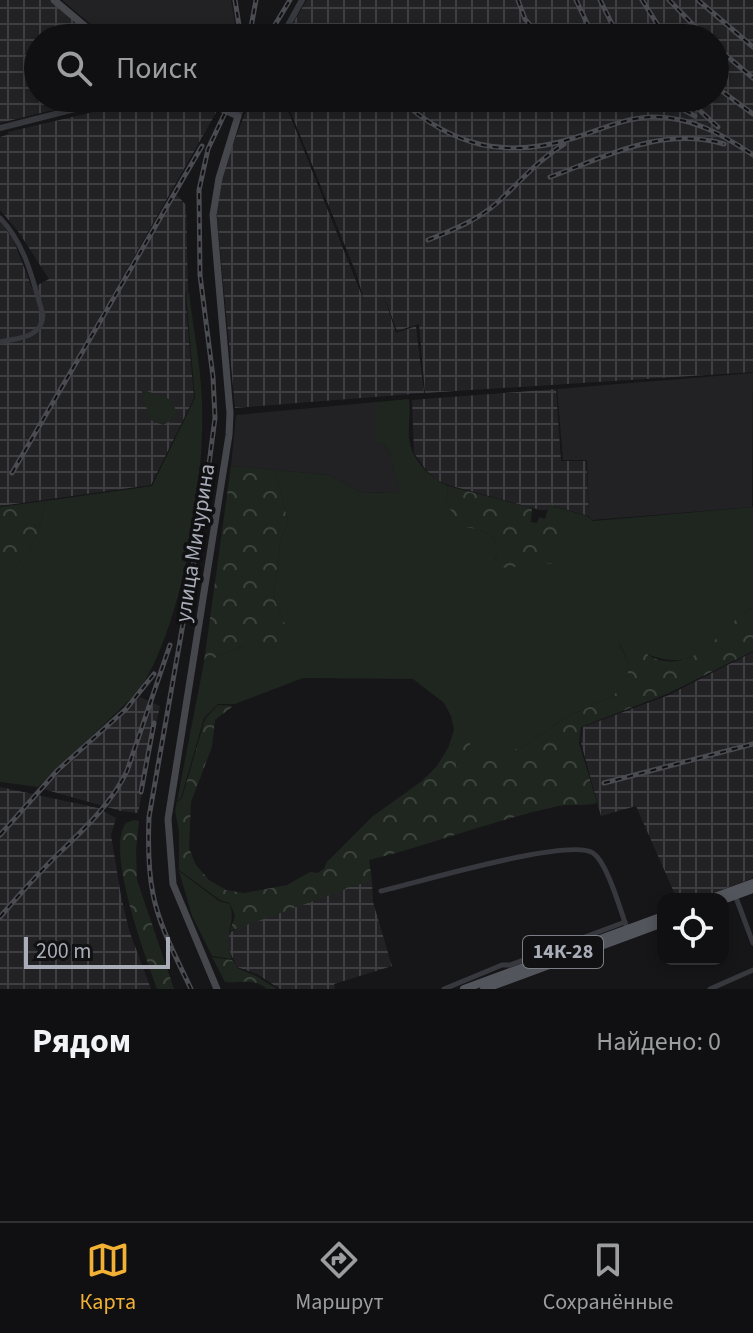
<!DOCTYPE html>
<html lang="ru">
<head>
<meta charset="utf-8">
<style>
	:root { --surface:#101012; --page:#19191b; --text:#f1f3f6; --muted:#9c9d9f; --line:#303032; --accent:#f2b134 }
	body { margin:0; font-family:"Source Sans 3",sans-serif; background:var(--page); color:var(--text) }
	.controls { position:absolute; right:24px; bottom:24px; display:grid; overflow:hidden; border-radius:16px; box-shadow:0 4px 12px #0003 }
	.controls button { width:72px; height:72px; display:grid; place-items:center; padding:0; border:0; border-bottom:2px solid var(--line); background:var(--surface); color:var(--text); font:40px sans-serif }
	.scale { position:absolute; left:24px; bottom:20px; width:146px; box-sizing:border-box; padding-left:8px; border:4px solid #a8adb8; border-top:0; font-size:22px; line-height:28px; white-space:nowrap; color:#a8adb8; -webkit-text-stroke:6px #111113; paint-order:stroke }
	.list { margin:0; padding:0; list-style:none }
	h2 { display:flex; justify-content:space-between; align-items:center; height:104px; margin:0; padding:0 32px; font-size:34px }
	h2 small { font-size:26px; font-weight:400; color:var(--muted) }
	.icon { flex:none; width:44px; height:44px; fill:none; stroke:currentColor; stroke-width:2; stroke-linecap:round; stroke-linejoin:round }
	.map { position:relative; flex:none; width:753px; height:989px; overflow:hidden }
	.search { position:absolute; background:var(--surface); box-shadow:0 4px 12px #0003; left:24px; right:24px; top:24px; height:88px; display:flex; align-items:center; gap:20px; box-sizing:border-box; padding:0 28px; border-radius:44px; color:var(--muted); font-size:30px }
	.sheet { height:232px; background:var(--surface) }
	nav { display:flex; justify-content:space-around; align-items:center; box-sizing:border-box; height:112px; border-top:2px solid var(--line); background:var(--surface); font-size:22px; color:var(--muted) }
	nav a { display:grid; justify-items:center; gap:4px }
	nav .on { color:var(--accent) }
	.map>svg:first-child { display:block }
	.built { fill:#222225 }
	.industrial { fill:url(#industrial-grid) }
	.green { fill:#1e261f }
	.forest { fill:url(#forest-crowns) }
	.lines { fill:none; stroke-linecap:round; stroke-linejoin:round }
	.minor { stroke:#37383d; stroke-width:5 }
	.tertiary { stroke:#37383d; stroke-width:6 }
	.secondary { stroke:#45474d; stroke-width:7 }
	.primary { stroke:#53555c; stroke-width:8 }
	.rail-casing { stroke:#4a4c52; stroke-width:5 }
	.rail { stroke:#111113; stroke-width:2; stroke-dasharray:6; stroke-linecap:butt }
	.labels { text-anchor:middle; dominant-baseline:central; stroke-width:7; stroke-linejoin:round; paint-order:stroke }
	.shield { fill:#111113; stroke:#7b7e86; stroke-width:2 }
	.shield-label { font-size:20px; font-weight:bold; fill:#a8adb8 }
	.street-label { font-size:22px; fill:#a8adb8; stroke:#111113 }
</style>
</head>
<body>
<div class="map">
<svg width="753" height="989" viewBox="0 0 753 989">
	<defs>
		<pattern id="industrial-grid" width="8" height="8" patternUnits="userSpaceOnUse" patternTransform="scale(2)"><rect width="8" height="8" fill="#222225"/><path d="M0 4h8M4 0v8" fill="none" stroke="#3f3f43"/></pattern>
		<pattern id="forest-crowns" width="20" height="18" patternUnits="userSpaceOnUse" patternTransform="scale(2)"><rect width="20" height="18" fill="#1e261f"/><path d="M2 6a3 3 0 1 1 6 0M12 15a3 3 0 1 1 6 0" fill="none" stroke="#3c433d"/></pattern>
	</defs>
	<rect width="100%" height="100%" fill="#161618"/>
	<!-- built -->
	<g class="built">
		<path d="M 62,0 L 231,0 L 238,38 L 107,38 Z"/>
		<path d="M 753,373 L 752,507 L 592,520 L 589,517 L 587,460 L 563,460 L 557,389 Z"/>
		<path d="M 377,402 L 377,442 L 383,444 L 390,453 L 401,492 L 363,493 L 329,475 L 231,466 L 236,415 Z"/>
	</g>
	<!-- industrial -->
	<g class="industrial">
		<path d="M 0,0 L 49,0 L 94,38 L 38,38 L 38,98 L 102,98 L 0,123 Z"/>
		<path d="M 307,0 L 753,0 L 753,372 L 425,393 L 419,324 L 397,331 L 383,293 L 396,333 L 416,326 L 424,393 L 235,408 L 216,206 L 223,170 L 251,98 L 283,98 L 364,301 L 357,275 L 285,98 L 715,98 L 715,38 L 284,38 Z"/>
		<path d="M 153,98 L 185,98 L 217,111 L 95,325 L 98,327 L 176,194 L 186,205 L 188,291 L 185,294 L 194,398 L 151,485 L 0,506 L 0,222 L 13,239 L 32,288 L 49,279 L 18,231 L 0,210 L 0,137 L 10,134 L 8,132 Z"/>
		<path d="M 556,389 L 561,461 L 586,461 L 589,516 L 550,505 L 547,510 L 540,510 L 448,485 L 437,480 L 426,470 L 414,453 L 412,400 Z"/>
		<path d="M 753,652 L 753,878 L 698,899 L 677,899 L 636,806 L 601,816 L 581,743 L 583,727 L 669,695 Z"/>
		<path d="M 140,697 L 160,706 L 138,813 L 121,811 L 43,789 Z"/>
		<path d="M 0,787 L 98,808 L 116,818 L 111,835 L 121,896 L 129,930 L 151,989 L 0,989 Z"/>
		<path d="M 372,880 L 373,902 L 392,966 L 334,984 L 335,989 L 280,989 L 257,974 L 237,967 L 227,946 L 229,933 L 252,921 L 261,911 Z"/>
	</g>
	<!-- green -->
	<g class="green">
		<path d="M 189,292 C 193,328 201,365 202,402 C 205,481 183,629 137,693 L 38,787 L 0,782 L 0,580 C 29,559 40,537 45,501 L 152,486 L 195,398 L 186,294 Z"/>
		<path d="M 141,389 L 172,400 L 176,411 L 172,420 L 163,425 L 150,420 Z"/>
		<path d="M 409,399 C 411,413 408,425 409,438 C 411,459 429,477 448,486 L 446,504 L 467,526 L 482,530 L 495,539 L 497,552 L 495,561 L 559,559 L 559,508 L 587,516 L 593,521 L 753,507 L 753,608 C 738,615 733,625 721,636 C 681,674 663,660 619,643 L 629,664 L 627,679 L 614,695 L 565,718 L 523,747 L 470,766 L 455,769 L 459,760 L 470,748 L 470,731 L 448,748 L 454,730 L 451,716 L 444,703 L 413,679 L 303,678 L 235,704 L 218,704 L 204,718 L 181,798 L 177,801 L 204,662 L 287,629 L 273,596 L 281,538 L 288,522 L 275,470 L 329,475 L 363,493 L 400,492 L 390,453 L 383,444 L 377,443 L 377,402 Z"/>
		<path d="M 179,871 L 219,901 L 230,904 C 237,927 221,933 232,959 L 212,956 L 192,916 Z"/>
	</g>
	<!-- forest -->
	<g class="forest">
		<path d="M 231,466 L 275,470 L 288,522 L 281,538 L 273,596 L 287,629 L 290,644 L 268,657 L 244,646 L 204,662 Z"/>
		<path d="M 448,486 L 532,508 L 531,522 L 537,523 L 539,517 L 545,519 L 549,505 L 559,508 L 559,560 L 556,563 L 501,568 L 495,561 L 497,552 L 495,539 L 482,530 L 449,524 L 453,513 L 446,504 Z"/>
		<path d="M 45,501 C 40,537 29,559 0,580 L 0,507 Z"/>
		<path d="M 753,608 L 753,651 L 669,693 L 581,727 L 579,743 L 597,803 C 582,807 568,803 554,807 C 491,821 431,845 369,860 L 372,880 L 230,931 L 235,916 L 230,903 L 220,900 L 179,870 L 179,831 L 175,811 L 177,802 L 182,798 L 205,719 L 218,705 L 233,706 L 215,720 L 212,747 L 191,802 L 189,848 L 196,865 L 209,880 L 226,890 L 244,893 L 287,885 L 310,872 L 317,873 L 324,869 L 327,862 L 373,816 L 422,781 L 437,766 L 448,748 L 470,730 L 470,748 L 459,760 L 455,768 L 523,747 L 565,718 L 614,695 L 627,678 L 629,664 L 619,642 C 637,642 647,659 664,661 C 706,666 722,623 753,608 Z"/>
		<path d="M 134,820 L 139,821 L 136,850 L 137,880 L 174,989 L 157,989 C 146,957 105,850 126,823 Z"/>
		<path d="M 212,957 L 232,960 L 237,968 L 256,976 L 277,989 L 267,989 C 253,977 240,984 225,982 Z"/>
	</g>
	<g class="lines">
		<!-- minor -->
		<g class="minor">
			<path d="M 0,218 C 26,245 33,281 43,315 C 42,338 18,338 0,342"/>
			<path d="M 381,891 C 416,883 569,837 593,853 C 608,863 621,913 628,931"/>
			<path d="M 735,895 L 753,943"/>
			<path d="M 444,989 L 502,965 L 510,965 L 625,922"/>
			<path d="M 710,989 L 753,970"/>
		</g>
		<!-- tertiary -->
		<g class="tertiary">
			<path d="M 281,38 L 302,0"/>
			<path d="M 238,116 L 247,98"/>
			<path d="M 0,128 L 118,98"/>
		</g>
		<!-- secondary -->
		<g class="secondary">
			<path d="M 54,0 L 99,38"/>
			<path d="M 197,98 L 238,116 L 219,178 L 213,215 L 230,413 L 229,435 L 168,819 L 173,884 L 217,989"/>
		</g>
		<!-- primary -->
		<g class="primary">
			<path d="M 709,899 L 753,883"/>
			<path d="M 723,900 L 753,889"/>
			<path d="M 464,989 L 663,916"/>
			<path d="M 484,989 L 663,923"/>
		</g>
		<!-- rail casing -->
		<g class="rail-casing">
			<g id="rail">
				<path d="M 235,0 L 241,38"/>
				<path d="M 518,0 L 525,19 L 541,38"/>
				<path d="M 576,0 L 594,38"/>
				<path d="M 600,0 L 619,38"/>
				<path d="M 642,0 L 666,38"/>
				<path d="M 669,0 L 706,38"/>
				<path d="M 698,0 L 753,47"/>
				<path d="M 249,38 L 256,0"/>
				<path d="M 267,38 L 290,0"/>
				<path d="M 715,46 L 753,78"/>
				<path d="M 715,86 L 753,114"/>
				<path d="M 398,98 C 452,146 504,160 574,138 C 600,130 624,118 651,117 C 690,116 722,134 753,155"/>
				<path d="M 652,98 L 673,104 L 695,116"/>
				<path d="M 686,98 L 718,127"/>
				<path d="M 551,110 L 588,98"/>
				<path d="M 550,177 C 608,156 662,126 724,144"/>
				<path d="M 428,240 C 453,230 478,220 498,202 C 521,181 538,160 564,144"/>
				<path d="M 12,473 L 202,146"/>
				<path d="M 604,783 L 753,744"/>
				<path d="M 141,792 L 154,723"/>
				<path d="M 0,835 L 58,770 L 126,709 L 154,674"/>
				<path d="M 0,917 C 18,896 36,876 55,857 C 83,830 110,806 127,771 L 170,645"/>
				<path d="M 191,989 C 177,959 159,926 153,894 C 148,869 148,842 149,817 L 203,510 L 215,418 L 213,377 L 200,275 L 199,190 L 208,149 L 232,98"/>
			</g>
		</g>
		<!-- rail -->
		<use href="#rail" class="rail"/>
	</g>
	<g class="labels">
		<!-- shield labels -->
		<rect class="shield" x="523" y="936" width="80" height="32" rx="6"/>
		<g class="shield-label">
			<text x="563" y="952">14К-28</text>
		</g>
		<!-- street labels -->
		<g class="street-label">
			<text transform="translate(195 543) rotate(-81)">улица Мичурина</text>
		</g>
	</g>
</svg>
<div class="controls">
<button><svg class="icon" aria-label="locate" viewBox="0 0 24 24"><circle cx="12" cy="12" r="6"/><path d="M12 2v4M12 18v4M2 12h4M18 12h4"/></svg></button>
</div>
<div class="scale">200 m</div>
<div class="search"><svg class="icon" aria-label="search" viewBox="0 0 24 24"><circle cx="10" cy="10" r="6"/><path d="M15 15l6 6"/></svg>Поиск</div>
</div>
<section class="sheet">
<h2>Рядом<small>Найдено: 0</small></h2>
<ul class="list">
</ul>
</section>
<nav>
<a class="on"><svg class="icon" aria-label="map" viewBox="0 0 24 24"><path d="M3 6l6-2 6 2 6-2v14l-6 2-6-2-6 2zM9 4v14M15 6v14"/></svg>Карта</a>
<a><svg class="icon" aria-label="directions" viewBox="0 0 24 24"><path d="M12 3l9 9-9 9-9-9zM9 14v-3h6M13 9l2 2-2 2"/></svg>Маршрут</a>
<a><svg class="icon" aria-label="saved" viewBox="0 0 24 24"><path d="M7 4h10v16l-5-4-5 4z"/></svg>Сохранённые</a>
</nav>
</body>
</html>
